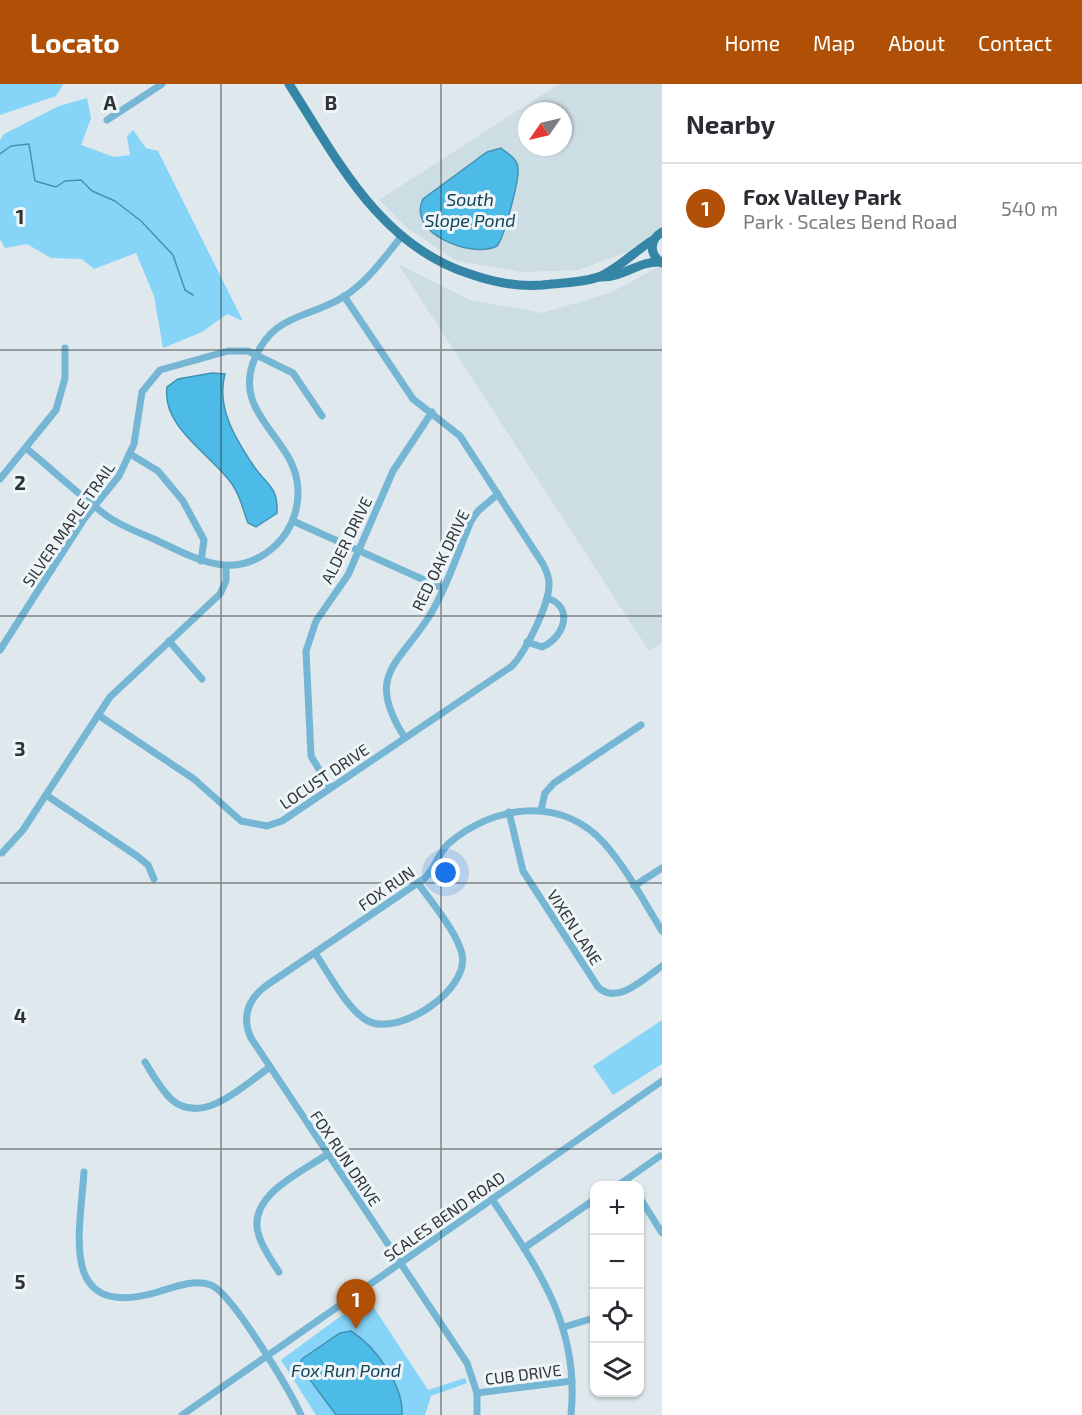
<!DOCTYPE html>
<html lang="en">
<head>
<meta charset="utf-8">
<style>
	:root { --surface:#fff; --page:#f2f2f3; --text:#2b2b33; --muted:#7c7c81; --line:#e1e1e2; --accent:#b05006 }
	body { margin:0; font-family:"Exo 2",sans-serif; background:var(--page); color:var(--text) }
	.controls { position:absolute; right:18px; bottom:18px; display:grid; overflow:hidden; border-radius:12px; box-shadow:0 2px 4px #0004 }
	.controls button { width:54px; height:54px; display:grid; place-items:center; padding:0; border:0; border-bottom:2px solid var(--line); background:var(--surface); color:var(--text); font:30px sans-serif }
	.compass { position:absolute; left:518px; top:18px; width:54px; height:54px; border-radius:50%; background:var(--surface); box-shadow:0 2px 4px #0004; rotate:236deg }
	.you { position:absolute; left:446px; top:789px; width:21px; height:21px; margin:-15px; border:4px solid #fff; border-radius:50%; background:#1a73e8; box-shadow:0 0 0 9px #1a73e833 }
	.badge { display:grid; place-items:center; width:39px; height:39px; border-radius:50%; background:var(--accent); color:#fff; font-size:20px; font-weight:700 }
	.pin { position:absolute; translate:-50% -50px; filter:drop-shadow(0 2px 3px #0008) }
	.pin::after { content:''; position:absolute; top:32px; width:21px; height:18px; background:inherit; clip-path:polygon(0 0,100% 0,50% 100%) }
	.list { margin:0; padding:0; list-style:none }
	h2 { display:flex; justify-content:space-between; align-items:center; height:78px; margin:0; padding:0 24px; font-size:26px }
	h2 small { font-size:20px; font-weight:400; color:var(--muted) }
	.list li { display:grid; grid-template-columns:39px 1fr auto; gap:18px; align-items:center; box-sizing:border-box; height:90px; padding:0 24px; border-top:2px solid var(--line) }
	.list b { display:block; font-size:22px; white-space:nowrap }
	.list p { margin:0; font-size:20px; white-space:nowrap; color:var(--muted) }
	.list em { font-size:20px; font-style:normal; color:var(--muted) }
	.icon { flex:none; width:33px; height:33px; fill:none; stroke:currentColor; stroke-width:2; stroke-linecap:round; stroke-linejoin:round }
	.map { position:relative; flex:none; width:662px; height:1331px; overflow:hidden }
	header { display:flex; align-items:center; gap:36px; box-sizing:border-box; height:84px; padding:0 30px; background:var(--accent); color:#fff }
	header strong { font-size:28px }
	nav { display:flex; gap:33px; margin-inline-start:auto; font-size:21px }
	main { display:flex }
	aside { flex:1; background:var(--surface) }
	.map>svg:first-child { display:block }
	.built { fill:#cddde4; fill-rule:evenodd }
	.green { fill:#86d4f8 }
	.water { fill:#4cbbe8; stroke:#4492b2; stroke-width:1.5 }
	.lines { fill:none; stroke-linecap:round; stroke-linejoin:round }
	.stream { stroke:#4492b2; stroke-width:1.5 }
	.minor { stroke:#74b6d4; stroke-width:7 }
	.major { stroke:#3585a6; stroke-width:9 }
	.grid { fill:none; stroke:#303334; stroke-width:1.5; stroke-opacity:0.55 }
	.labels { text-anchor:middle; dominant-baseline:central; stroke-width:6; stroke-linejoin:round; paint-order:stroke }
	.street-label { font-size:16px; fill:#303334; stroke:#edf5f9 }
	.water-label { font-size:18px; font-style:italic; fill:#144356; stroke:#edf5f9 }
	.grid-label { font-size:20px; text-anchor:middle; font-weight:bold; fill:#303334; stroke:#edf5f9; stroke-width:6; stroke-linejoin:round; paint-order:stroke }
</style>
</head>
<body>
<header>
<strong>Locato</strong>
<nav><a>Home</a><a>Map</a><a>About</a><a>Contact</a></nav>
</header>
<main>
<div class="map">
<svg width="662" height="1331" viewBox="0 0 662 1331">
	<rect width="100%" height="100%" fill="#dfe8ec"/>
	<!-- built -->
	<g class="built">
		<path d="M 559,0 L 662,0 L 662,144 L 627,168 L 578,186 L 521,188 L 457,177 L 407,144 L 379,116 ZM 527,27 L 563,27 L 563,63 L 527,63 Z"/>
		<path d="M 398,180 L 470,216 L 542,229 L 610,209 L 662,181 L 662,559 L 649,567 Z"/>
	</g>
	<!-- green -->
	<g class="green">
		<path d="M 0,0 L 62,0 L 63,1 L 56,12 L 0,31 Z"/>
		<path d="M 87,14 L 91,34 L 81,61 L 114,73 L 130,71 L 127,52 L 133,46 L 146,64 L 158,67 L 243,237 L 227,230 L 202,248 L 163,264 L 154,212 L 136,169 L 94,185 L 82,175 L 51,174 L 27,160 L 5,164 L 0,155 L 0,56 L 4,50 L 59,22 Z"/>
		<path d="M 662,936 L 662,980 L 613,1011 L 593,982 Z"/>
		<path d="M 367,1213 L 428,1306 L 465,1294 L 467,1299 L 431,1312 L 425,1331 L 316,1331 L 281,1276 Z"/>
	</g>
	<!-- water -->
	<g class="water">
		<path d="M 501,64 C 508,70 518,75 518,85 C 519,97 504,154 497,162 C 472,175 406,149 423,115 L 487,68 Z"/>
		<path d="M 212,289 L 225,290 C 216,323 235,354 253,381 C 267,402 278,401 277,429 L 256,443 L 248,439 C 242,424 242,415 232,400 C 212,371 161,343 167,303 L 178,295 Z"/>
		<path d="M 351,1247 C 375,1262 404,1302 402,1331 L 336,1331 L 302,1285 L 300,1279 L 302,1275 L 340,1249 Z"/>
	</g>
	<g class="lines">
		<!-- stream -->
		<path class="stream" d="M 0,70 L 11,62 L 29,60 L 35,97 L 56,103 L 65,97 L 81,96 L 92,107 L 115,117 L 141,137 L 173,171 L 185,206 L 193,211"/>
		<!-- minor -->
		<g class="minor">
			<path d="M 107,36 L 162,0"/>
			<path d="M 27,365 C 54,387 79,411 107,432 C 121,442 140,449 156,456 C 198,476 237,499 277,460 C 293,444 301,420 297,397 C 290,353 235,329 253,279 C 272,228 307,236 345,212 C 368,197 384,174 401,153"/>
			<path d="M 130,370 L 158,387 L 183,417 L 204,456 L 201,477"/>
			<path d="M 0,395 L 56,326 L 65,294 L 65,264"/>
			<path d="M 293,437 L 442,504"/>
			<path d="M 169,557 L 202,595"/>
			<path d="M 527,558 L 542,563 C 564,554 575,523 547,514"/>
			<path d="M 0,566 L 84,435 L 119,392 L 134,360 L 142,308 L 160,286 L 228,267 L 248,267 L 293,289 L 322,332"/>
			<path d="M 98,631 L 194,695 L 241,737 L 267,742 L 282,737 L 512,582 C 526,567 550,519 549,499 C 549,492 546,486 543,480 L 460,352 L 413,315 L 344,212"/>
			<path d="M 405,654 C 364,590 399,581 430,531 C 447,503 458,468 471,437 L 478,427 L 498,410"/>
			<path d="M 330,704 L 311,672 L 306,567 L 316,537 L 348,491 L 393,387 L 432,328"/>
			<path d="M 46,711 L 137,772 L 148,781 L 154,795"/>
			<path d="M 541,726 L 545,709 L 554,699 L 641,641"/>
			<path d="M 509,728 L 523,787 L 598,903 C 617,922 645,894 662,882"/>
			<path d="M 2,769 L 23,746 L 110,613 L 220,510 L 226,497 L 226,482"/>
			<path d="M 634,802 L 662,784"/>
			<path d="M 315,869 C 328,888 348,927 368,937 C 399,953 470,906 462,870 C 457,848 431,818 418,799"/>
			<path d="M 145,978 C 153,991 161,1006 172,1016 C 204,1042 244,1001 270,983"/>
			<path d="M 84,1088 C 80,1150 58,1237 158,1208 C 174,1203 194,1195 211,1201 C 232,1209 290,1307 301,1331"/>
			<path d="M 617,1102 L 660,1072"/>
			<path d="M 640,1114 L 662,1149"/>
			<path d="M 492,1115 C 538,1185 580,1242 571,1331"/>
			<path d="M 524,1164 L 594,1116"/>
			<path d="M 279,1188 C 272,1177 263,1165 259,1152 C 245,1112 302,1088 328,1070"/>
			<path d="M 564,1243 L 594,1234"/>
			<path d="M 477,1309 L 572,1297"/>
			<path d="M 182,1331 L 662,997"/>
			<path d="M 477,1331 L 477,1309 L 467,1279 L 251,954 C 241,932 248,915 267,901 L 425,794 C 435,784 438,770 448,760 C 493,721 561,711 604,759 C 627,785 644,818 662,847"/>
		</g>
		<!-- major -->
		<g class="major">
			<path d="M 289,0 C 337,75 379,161 470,190 C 493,198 518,203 542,201 C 560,199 584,199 601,192 C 620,183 635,167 653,156"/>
			<path d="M 662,148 C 649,156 649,170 662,179"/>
			<path d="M 600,193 C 623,194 638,177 660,178"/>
		</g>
	</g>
	<!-- grid -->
	<path class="grid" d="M 221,0 L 221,1331M 441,0 L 441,1331M 0,266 L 662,266M 0,532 L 662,532M 0,799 L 662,799M 0,1065 L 662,1065"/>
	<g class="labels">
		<!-- street labels -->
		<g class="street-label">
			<text transform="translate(68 440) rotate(-55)">SILVER MAPLE TRAIL</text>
			<text transform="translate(346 456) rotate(-64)">ALDER DRIVE</text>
			<text transform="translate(440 476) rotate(-64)">RED OAK DRIVE</text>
			<text transform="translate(324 692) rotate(-34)">LOCUST DRIVE</text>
			<text transform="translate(386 804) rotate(-35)">FOX RUN</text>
			<text transform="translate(575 843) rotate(57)">VIXEN LANE</text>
			<text transform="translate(346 1074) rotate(56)">FOX RUN DRIVE</text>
			<text transform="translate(444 1132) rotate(-35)">SCALES BEND ROAD</text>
			<text transform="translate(523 1290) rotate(-7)">CUB DRIVE</text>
		</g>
		<!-- water labels -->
		<g class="water-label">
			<text x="470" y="115">South<tspan x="470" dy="21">Slope Pond</tspan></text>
			<text x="346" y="1286">Fox Run Pond</text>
		</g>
	</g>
	<g class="grid-label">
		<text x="110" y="26">A</text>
		<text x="331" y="26">B</text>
		<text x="20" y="140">1</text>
		<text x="20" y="406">2</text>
		<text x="20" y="672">3</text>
		<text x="20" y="939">4</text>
		<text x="20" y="1205">5</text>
	</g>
</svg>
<div class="controls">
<button>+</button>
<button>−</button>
<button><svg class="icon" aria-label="locate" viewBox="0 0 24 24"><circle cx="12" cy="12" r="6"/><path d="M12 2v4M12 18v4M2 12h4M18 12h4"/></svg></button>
<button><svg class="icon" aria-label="layers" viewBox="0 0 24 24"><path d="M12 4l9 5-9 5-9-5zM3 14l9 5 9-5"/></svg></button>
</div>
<svg class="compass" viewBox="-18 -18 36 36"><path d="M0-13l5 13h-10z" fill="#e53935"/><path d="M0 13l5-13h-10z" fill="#7c7c81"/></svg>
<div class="you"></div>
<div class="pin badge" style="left:356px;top:1245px">1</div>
</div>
<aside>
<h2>Nearby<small></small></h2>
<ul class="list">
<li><span class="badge">1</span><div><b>Fox Valley Park</b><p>Park · Scales Bend Road</p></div><em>540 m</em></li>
</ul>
</aside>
</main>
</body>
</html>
